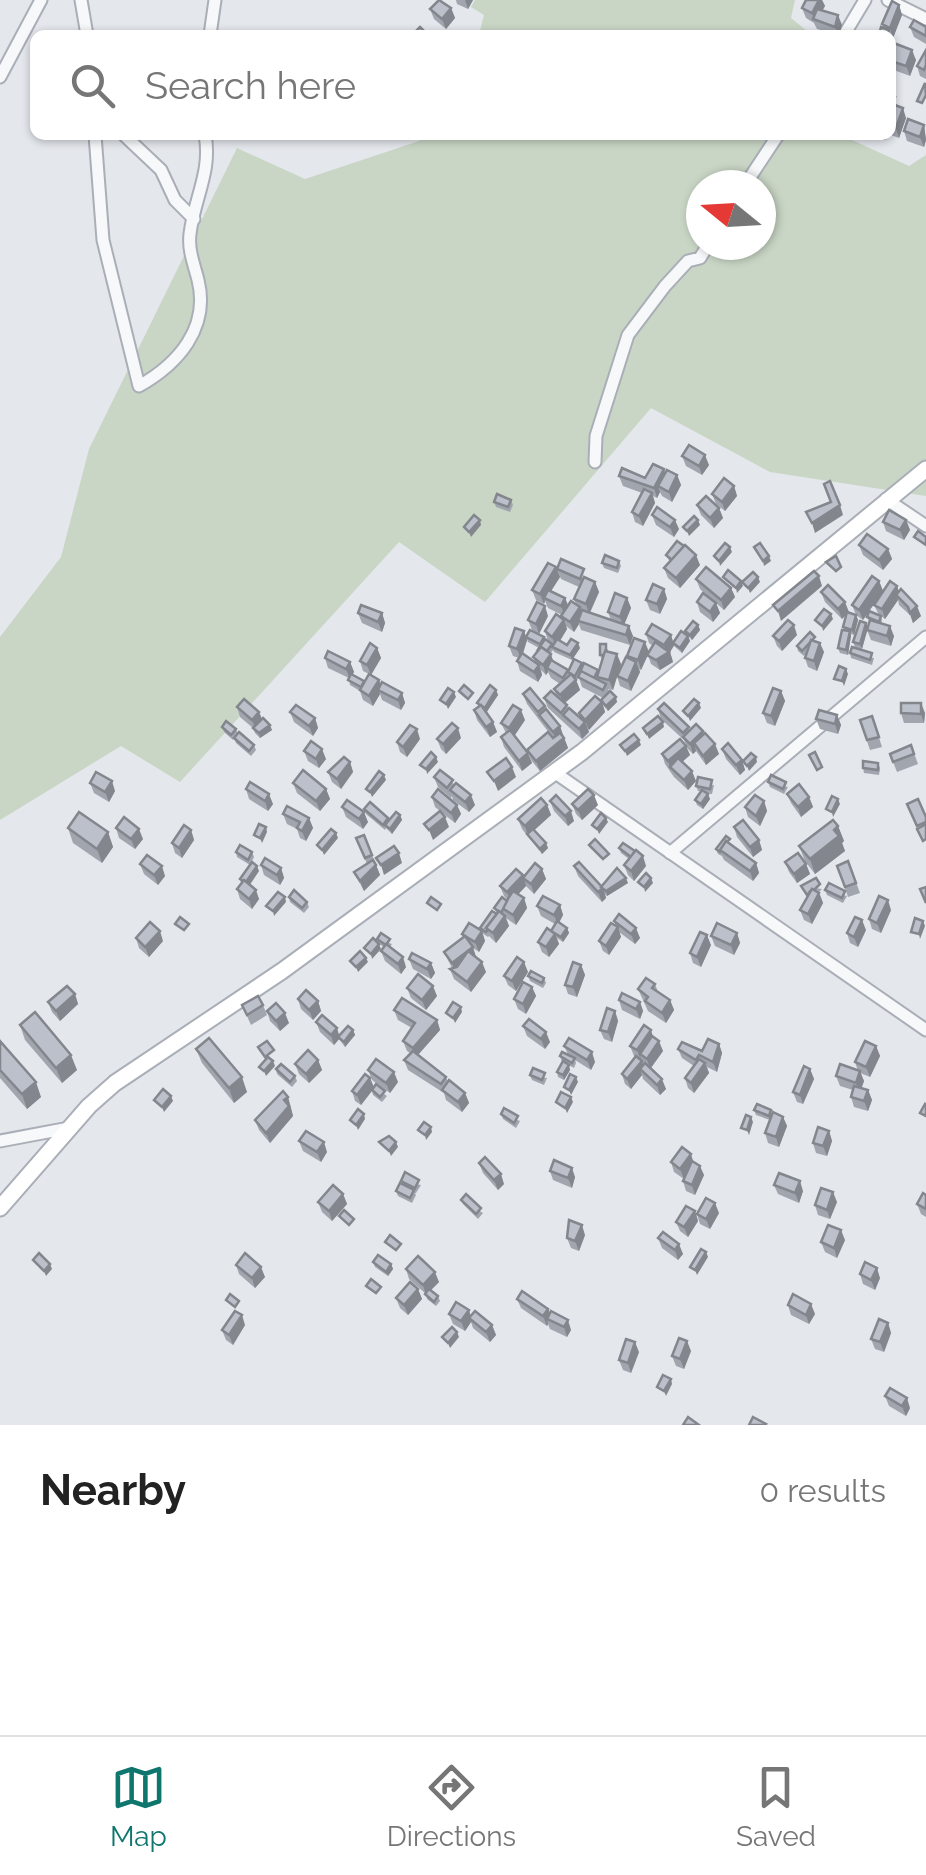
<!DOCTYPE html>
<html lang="en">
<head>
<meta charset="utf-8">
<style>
	:root { --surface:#fff; --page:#f6f6f6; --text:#222; --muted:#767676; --line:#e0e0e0; --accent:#0f766e }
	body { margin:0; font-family:Raleway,sans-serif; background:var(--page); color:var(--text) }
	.compass { position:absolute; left:686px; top:170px; width:90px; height:90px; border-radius:50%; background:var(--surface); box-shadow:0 2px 8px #0004; rotate:288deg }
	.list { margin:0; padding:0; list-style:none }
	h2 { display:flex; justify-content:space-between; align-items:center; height:130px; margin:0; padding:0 40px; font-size:42px }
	h2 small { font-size:32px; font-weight:400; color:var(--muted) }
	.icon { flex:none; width:55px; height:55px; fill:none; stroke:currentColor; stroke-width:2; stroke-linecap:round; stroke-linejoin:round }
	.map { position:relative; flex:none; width:926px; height:1425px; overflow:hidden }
	.search { position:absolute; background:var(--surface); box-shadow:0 2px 8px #0004; left:30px; right:30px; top:30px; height:110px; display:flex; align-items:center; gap:25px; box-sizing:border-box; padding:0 35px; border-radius:15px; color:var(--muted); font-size:38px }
	.sheet { height:310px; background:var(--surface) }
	nav { display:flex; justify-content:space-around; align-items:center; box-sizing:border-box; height:140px; border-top:2px solid var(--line); background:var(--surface); font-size:28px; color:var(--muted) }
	nav a { display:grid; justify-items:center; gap:5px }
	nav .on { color:var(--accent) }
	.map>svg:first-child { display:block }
	.green { fill:#c9d6c5; fill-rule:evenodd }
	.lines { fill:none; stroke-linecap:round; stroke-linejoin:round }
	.street-casing { stroke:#a9aeb7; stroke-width:15 }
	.secondary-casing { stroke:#a9aeb7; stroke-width:19 }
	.street { stroke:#f7f8fa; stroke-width:11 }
	.secondary { stroke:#fff; stroke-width:15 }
	.wall { fill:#a1a5ae }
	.shaded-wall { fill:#83868d }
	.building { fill:#bbc0ca; stroke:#83868d; stroke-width:2.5 }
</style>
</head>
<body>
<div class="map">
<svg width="926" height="1425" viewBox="0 0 926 1425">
	<rect width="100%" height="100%" fill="#e4e7ec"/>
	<!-- green -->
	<g class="green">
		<path d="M 475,0 L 795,0 L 791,18 L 812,35 L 479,35 L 484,15 L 471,7 Z"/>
		<path d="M 426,135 L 841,135 L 909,166 L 926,155 L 926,496 L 770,472 L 651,408 L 485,602 L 399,542 L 180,782 L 121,746 L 0,820 L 0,637 L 61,557 L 89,449 L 237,148 L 305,179 L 419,141 ZM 701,185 L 761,185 L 761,245 L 701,245 Z"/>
	</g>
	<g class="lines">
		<!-- street casing -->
		<g class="street-casing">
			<g id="street">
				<path d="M 81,0 L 87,35"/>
				<path d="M 888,0 L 926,19"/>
				<path d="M 210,35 L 215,0"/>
				<path d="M 844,35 L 865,0"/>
				<path d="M 0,77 L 41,0"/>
				<path d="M 95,135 L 103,240 L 139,386 C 178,364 210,328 198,280 C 194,264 188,250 190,234 C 194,199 212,171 205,135"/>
				<path d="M 124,135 L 161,170 L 175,200 L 194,219"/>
				<path d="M 745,185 L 778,135"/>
				<path d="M 595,462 L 596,436 L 628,335 L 665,286 L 688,261 L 700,258 L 708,245"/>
				<path d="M 886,499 L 926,526"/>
				<path d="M 554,772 L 926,1030"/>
				<path d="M 670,853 L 926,637"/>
				<path d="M 0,1141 L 69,1128"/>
			</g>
		</g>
		<!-- secondary casing -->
		<g class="secondary-casing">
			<path id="secondary" d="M 0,1208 L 89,1106 L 115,1083 L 282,971 L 582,752 L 926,469"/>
		</g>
		<!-- street -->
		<use href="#street" class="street"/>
		<!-- secondary -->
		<use href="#secondary" class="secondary"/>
	</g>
	<!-- wall -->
	<g class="wall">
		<path d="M 456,0 L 473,0 L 468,9 L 457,4 Z"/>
		<path d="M 806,0 L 822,0 L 825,6 L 822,10 L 842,25 L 839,35 L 817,29 L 814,23 L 806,18 L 802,8 Z"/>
		<path d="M 899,5 L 902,15 L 893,38 L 892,37 L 892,42 L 916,60 L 910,76 L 891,69 L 891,35 L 883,28 L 882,24 Z"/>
		<path d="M 451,8 L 455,18 L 446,29 L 434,19 L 430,9 Z"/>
		<path d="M 910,27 L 926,27 L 926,44 L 914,37 Z"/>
		<path d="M 926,50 L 926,79 L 920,76 L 917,66 Z"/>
		<path d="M 891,96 L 906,118 L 899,138 L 891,135 Z"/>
		<path d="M 924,125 L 926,140 L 924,147 L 907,141 L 904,131 Z"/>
		<path d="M 871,135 L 888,135 L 886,140 Z"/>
		<path d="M 682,456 L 709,465 L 702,475 L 686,466 Z"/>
		<path d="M 665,473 L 677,475 L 681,485 L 672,502 L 662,496 L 660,492 L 657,498 L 653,496 L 655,503 L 643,526 L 635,522 L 632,512 L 642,493 L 623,486 L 619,476 L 645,478 Z"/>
		<path d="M 734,486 L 737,496 L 725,511 L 716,504 L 712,494 Z"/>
		<path d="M 511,500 L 513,505 L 510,512 L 496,507 L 494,502 Z"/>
		<path d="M 697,505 L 719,508 L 723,518 L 714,528 L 701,515 Z"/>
		<path d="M 652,515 L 679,529 L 674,537 L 656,525 Z"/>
		<path d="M 906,520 L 910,530 L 904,540 L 886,531 L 883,522 Z"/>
		<path d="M 859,545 L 888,549 L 892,559 L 883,570 L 863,555 Z"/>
		<path d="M 666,555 L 700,565 L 680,588 L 668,578 L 664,568 L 670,562 Z"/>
		<path d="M 619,561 L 621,566 L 618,573 L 604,568 L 602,563 Z"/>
		<path d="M 556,567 L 560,577 L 551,591 L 565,598 L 568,605 L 576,604 L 574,599 L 579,587 L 561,579 L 557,569 L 595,582 L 599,592 L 590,613 L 611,620 L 608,612 L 627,598 L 631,608 L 624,625 L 633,636 L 630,645 L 581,630 L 579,624 L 574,632 L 566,626 L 567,629 L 560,641 L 567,645 L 580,648 L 572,660 L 554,652 L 553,650 L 550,654 L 554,662 L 568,671 L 583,666 L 599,671 L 602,660 L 600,655 L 608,649 L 608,652 L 621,664 L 618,674 L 628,658 L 627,656 L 649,652 L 653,646 L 649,643 L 646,634 L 671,635 L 673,642 L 687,636 L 685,631 L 698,625 L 700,630 L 692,640 L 688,636 L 690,641 L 682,653 L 674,646 L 670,652 L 673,662 L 660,670 L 651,664 L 648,655 L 641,670 L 639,669 L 640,672 L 631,691 L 620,686 L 617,676 L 613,690 L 608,689 L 617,702 L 608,711 L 603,705 L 601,700 L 603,698 L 582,687 L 579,678 L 576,680 L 580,690 L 565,703 L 569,708 L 580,718 L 579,713 L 602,702 L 605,712 L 589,730 L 587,728 L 589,732 L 582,739 L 548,708 L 544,698 L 557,696 L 554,689 L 560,684 L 551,678 L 548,672 L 546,675 L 541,670 L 542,675 L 538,682 L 520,671 L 517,661 L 519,658 L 513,656 L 509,646 L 524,631 L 527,640 L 523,654 L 535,662 L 533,657 L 539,648 L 528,642 L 526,637 L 548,641 L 545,631 L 563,619 L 562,615 L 548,608 L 545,601 L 544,604 L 536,600 L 532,590 Z"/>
		<path d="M 696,579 L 731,588 L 735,597 L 724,610 L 700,589 Z"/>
		<path d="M 879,581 L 883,591 L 863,620 L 856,615 L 858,620 L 854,635 L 851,634 L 848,655 L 840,653 L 838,648 L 844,630 L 843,627 L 846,615 L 842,619 L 825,602 L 821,592 L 849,612 L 856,615 L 852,605 Z"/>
		<path d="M 897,586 L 899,592 L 921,616 L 913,623 L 910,615 L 899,605 L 898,600 L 885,619 L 881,616 L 882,621 L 881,624 L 894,636 L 891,646 L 871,640 L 867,630 L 862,649 L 855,647 L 853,642 L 868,628 L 870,623 L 867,617 L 879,615 L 874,605 Z"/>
		<path d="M 664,589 L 667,599 L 660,614 L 650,610 L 646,600 Z"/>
		<path d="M 697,602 L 716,603 L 720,613 L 713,622 L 700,612 Z"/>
		<path d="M 358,613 L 382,613 L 385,623 L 382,632 L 362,623 Z"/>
		<path d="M 548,616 L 539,634 L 532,630 L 528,620 Z"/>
		<path d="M 797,635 L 782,651 L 777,646 L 773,636 Z"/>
		<path d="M 816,641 L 824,652 L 817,671 L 808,667 L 805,658 L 806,653 L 804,656 L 798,651 L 797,646 Z"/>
		<path d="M 377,648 L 381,658 L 371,675 L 363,671 L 360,661 Z"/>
		<path d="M 850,653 L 874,658 L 872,665 L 851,658 Z"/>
		<path d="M 325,658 L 350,662 L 354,672 L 352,675 L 364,681 L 379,680 L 381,685 L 402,693 L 405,703 L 401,710 L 382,700 L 380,694 L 373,706 L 363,700 L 360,691 L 350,685 L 349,678 L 328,668 Z"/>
		<path d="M 496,690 L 498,695 L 486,713 L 493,722 L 497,732 L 490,737 L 477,720 L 474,710 L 479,707 L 477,703 Z"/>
		<path d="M 781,691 L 785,701 L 775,726 L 767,723 L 763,713 Z"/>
		<path d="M 523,694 L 545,706 L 560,726 L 568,748 L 540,771 L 531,760 L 527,750 L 553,738 L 527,704 Z"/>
		<path d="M 237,707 L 259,712 L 262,719 L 272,730 L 260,738 L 255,733 L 253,728 L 240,717 Z"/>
		<path d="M 658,709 L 690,730 L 703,731 L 719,754 L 706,765 L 696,751 L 693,754 L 686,747 L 690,755 L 682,762 L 696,781 L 688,790 L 674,777 L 665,764 L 662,754 L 686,745 L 684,740 L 661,719 Z"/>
		<path d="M 290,712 L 315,718 L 318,728 L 313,736 L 294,722 Z"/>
		<path d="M 901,713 L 925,713 L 924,723 L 904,723 Z"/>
		<path d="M 837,715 L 841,725 L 838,734 L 820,729 L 816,719 Z"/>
		<path d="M 872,716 L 882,747 L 870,750 L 860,720 Z"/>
		<path d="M 525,720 L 514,736 L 532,763 L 522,771 L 504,747 L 501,737 L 506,733 L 501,723 Z"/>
		<path d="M 222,727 L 236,729 L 238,734 L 254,745 L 256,750 L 251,756 L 236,743 L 234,738 L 233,740 L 224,732 Z"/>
		<path d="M 461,738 L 446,754 L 441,749 L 437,739 Z"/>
		<path d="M 420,739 L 407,757 L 400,752 L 397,742 Z"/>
		<path d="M 911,745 L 918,764 L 897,772 L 890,754 Z"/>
		<path d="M 722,749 L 742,760 L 745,770 L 740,775 L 726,759 Z"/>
		<path d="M 304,751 L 326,759 L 319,768 L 308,761 Z"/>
		<path d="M 350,762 L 353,772 L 341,789 L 332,782 L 328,772 Z"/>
		<path d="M 878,763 L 880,768 L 879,775 L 864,773 L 863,768 Z"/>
		<path d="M 434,777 L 455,784 L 475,805 L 469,812 L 453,800 L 452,796 L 451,798 L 438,787 Z"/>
		<path d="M 768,782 L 788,787 L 784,794 L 770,787 Z"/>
		<path d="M 90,783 L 115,791 L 109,802 L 94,793 Z"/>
		<path d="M 293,783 L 326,789 L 330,799 L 320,811 L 297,793 Z"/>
		<path d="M 714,785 L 712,794 L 706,793 L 710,799 L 703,809 L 697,805 L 695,800 L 701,791 L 698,791 L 696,786 Z"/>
		<path d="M 246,789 L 273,804 L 268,811 L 249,799 Z"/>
		<path d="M 787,794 L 809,797 L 813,807 L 801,817 L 791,803 Z"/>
		<path d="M 432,797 L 457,805 L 461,814 L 455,823 L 435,807 Z"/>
		<path d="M 550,801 L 574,821 L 568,826 L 554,811 Z"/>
		<path d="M 764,801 L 767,811 L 760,826 L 748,817 L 745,807 Z"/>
		<path d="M 572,804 L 598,805 L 582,820 L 576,814 Z"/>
		<path d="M 547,805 L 551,815 L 534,830 L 548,848 L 542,854 L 522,829 L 518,819 Z"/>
		<path d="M 342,807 L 368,822 L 363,829 L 346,817 Z"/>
		<path d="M 364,809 L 388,818 L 389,821 L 400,815 L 402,820 L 392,834 L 386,828 L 385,830 L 366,814 Z"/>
		<path d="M 283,814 L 309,818 L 313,828 L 306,841 L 300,838 L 297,829 L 287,824 Z"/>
		<path d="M 838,826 L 844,841 L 842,843 L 845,851 L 815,874 L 805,861 L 799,846 Z"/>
		<path d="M 734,827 L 759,840 L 762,850 L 753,857 L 737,837 Z"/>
		<path d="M 68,828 L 108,832 L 113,847 L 102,863 L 73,843 Z"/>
		<path d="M 116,828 L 143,839 L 135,849 L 119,838 Z"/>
		<path d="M 191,830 L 194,840 L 182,858 L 175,853 L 172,843 Z"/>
		<path d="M 364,835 L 380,875 L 364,891 L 354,872 L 367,864 L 356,838 Z"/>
		<path d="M 732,844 L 731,845 L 756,863 L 759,873 L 753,881 L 724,860 L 722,856 L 718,854 L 716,849 Z"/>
		<path d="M 619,848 L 646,866 L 634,881 L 628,875 L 624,865 L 629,859 L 621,853 Z"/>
		<path d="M 236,852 L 252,852 L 254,857 L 250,865 L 237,857 Z"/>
		<path d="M 848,861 L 860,893 L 848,897 L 837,866 Z"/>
		<path d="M 785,862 L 806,864 L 810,874 L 797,883 L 789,872 Z"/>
		<path d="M 140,864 L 165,876 L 158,885 L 144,874 Z"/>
		<path d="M 261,865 L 281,868 L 284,878 L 280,885 L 264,875 Z"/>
		<path d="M 574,866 L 602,886 L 628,883 L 607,896 L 605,894 L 606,898 L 602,902 L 578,876 Z"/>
		<path d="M 542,869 L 546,879 L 534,894 L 526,886 L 518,894 L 524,898 L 527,908 L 516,925 L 506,918 L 505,915 L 509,926 L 496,943 L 489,936 L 488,937 L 482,933 L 485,941 L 479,952 L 473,948 L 476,957 L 486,972 L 471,992 L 454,979 L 450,969 L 452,968 L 444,952 L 463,938 L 462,934 L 482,931 L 480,928 L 497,914 L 494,908 L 508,900 L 504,896 L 500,886 Z"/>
		<path d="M 259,871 L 250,885 L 259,899 L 252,909 L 240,899 L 237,889 L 241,883 L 240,879 Z"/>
		<path d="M 801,886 L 822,889 L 819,892 L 823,903 L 812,924 L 804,920 L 800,910 L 807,897 Z"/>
		<path d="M 825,890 L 847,896 L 843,903 L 827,895 Z"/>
		<path d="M 289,897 L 307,902 L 309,907 L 304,913 L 290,902 Z"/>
		<path d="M 560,905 L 563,915 L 559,922 L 567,928 L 569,933 L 563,942 L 557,938 L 559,944 L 549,957 L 542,952 L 538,942 L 551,931 L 555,924 L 541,916 L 537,906 Z"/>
		<path d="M 891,910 L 881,933 L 872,929 L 869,919 Z"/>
		<path d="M 614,921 L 640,938 L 635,944 L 619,932 L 621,937 L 609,955 L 603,951 L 599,941 L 616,926 Z"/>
		<path d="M 866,930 L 858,947 L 850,943 L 847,933 Z"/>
		<path d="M 737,933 L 740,943 L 734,955 L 715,946 L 711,936 Z"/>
		<path d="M 136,938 L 163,941 L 149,957 L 139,948 Z"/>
		<path d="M 377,939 L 392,944 L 390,947 L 406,967 L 401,974 L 385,961 L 381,951 L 384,947 L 379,944 Z"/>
		<path d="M 711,945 L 701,967 L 693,963 L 690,953 Z"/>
		<path d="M 409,959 L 431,963 L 435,973 L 431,979 L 413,969 Z"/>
		<path d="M 581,965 L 585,975 L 577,997 L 568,994 L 565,985 Z"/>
		<path d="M 528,972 L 516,991 L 508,985 L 504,976 Z"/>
		<path d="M 528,976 L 544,978 L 546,983 L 543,988 L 530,981 Z"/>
		<path d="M 655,984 L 658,992 L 670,1000 L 674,1010 L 666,1023 L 648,1011 L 638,989 Z"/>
		<path d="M 532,987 L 536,996 L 526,1014 L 518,1009 L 514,999 Z"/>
		<path d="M 407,988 L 437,996 L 426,1010 L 411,998 Z"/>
		<path d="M 75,994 L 78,1004 L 60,1021 L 52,1012 L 48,1002 Z"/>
		<path d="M 298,999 L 318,1001 L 321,1011 L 313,1020 L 301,1009 Z"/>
		<path d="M 619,1000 L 640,1002 L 643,1011 L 640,1019 L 622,1010 Z"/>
		<path d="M 242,1005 L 263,1005 L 267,1015 L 251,1025 Z"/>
		<path d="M 394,1010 L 437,1020 L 440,1030 L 418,1055 L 446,1077 L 448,1082 L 465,1093 L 469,1103 L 462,1112 L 446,1100 L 444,1093 L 408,1070 L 404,1060 L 410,1053 L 407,1051 L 403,1041 L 412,1028 L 398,1020 Z"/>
		<path d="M 267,1011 L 289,1023 L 280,1031 L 270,1021 Z"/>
		<path d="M 615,1011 L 618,1021 L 612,1042 L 604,1039 L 600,1030 Z"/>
		<path d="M 316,1022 L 340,1036 L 353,1030 L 355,1035 L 345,1047 L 339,1039 L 334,1045 L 320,1032 Z"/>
		<path d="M 20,1025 L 77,1070 L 62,1083 L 25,1040 Z"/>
		<path d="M 523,1026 L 550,1042 L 545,1049 L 527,1036 Z"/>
		<path d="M 653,1037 L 663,1051 L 651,1068 L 666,1089 L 660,1095 L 643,1079 L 642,1075 L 631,1089 L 625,1084 L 622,1074 L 636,1057 L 634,1056 L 630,1046 Z"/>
		<path d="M 0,1041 L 41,1097 L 27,1109 L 0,1078 Z"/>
		<path d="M 719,1044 L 722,1053 L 717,1072 L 707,1067 L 709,1073 L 694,1093 L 688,1088 L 685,1078 L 694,1066 L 682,1058 L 678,1049 L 702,1051 Z"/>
		<path d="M 564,1046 L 595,1062 L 591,1070 L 575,1060 L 576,1063 L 574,1068 L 567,1064 L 570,1070 L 564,1080 L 558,1077 L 557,1072 L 562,1062 L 560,1056 L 568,1054 Z"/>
		<path d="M 876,1046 L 880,1056 L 870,1077 L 860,1073 L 864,1081 L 861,1088 L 868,1090 L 872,1100 L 868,1111 L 854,1107 L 851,1097 L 853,1090 L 840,1086 L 836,1076 L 858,1071 L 855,1062 Z"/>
		<path d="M 196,1049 L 247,1092 L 234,1103 L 202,1063 Z"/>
		<path d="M 318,1060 L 322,1070 L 309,1083 L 299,1074 L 295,1064 Z"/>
		<path d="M 276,1069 L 295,1076 L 297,1081 L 292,1087 L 277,1074 Z"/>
		<path d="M 810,1069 L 814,1079 L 803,1104 L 797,1102 L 793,1092 Z"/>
		<path d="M 368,1070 L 398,1082 L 390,1093 L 372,1080 Z"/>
		<path d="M 530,1075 L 547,1078 L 544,1085 L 532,1080 Z"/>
		<path d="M 370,1078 L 374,1087 L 387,1096 L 382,1102 L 373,1095 L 372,1091 L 361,1105 L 355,1101 L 352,1091 Z"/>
		<path d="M 288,1097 L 293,1116 L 270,1143 L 259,1130 L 255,1120 Z"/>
		<path d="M 754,1110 L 783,1117 L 787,1126 L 779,1147 L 768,1143 L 765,1133 L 770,1120 L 756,1115 Z"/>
		<path d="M 501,1114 L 520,1121 L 516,1128 L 503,1119 Z"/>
		<path d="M 829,1131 L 832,1141 L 827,1156 L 816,1153 L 813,1143 Z"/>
		<path d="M 299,1141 L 327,1152 L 321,1162 L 303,1151 Z"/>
		<path d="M 671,1162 L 694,1163 L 704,1175 L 695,1195 L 686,1191 L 683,1181 L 684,1179 L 674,1172 Z"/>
		<path d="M 479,1163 L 504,1184 L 498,1190 L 483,1173 Z"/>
		<path d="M 550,1171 L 575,1177 L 572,1188 L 553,1180 Z"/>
		<path d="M 401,1181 L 421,1185 L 416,1193 L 415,1193 L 416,1195 L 412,1203 L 398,1196 L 396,1191 L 402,1184 Z"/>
		<path d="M 774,1185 L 803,1191 L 799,1203 L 778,1194 Z"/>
		<path d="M 343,1194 L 347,1204 L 332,1221 L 322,1212 L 318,1202 Z"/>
		<path d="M 926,1195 L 926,1217 L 921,1214 L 917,1204 Z"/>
		<path d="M 461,1200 L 483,1213 L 478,1219 L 463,1204 Z"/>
		<path d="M 837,1202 L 830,1219 L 818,1215 L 815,1205 Z"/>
		<path d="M 695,1211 L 698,1221 L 688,1237 L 680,1231 L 676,1222 Z"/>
		<path d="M 719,1213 L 710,1229 L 700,1224 L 697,1214 Z"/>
		<path d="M 585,1235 L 579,1251 L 571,1248 L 567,1238 Z"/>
		<path d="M 658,1238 L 683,1254 L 678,1260 L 662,1248 Z"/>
		<path d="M 845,1240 L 837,1258 L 825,1252 L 821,1242 Z"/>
		<path d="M 373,1262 L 391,1264 L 393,1269 L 388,1276 L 375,1267 Z"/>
		<path d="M 236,1265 L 265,1277 L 255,1288 L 239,1274 Z"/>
		<path d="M 406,1269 L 439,1282 L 431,1290 L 438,1296 L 440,1301 L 436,1306 L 427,1299 L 426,1294 L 409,1279 Z"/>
		<path d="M 860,1274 L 880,1278 L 875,1290 L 863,1284 Z"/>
		<path d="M 418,1289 L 422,1299 L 408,1315 L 400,1308 L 396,1298 Z"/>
		<path d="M 517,1299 L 548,1309 L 550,1313 L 571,1330 L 567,1337 L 550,1329 L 548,1324 L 547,1326 L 521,1308 Z"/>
		<path d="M 788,1305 L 815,1314 L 809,1324 L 791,1315 Z"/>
		<path d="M 449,1314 L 471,1316 L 492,1325 L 496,1335 L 490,1342 L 473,1328 L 471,1322 L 465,1331 L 453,1324 Z"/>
		<path d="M 888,1323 L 891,1333 L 884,1352 L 875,1349 L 871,1339 Z"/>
		<path d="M 245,1325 L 233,1345 L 226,1340 L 222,1330 Z"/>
		<path d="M 691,1351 L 684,1369 L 676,1366 L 672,1356 Z"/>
		<path d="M 639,1352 L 631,1373 L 623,1370 L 619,1360 Z"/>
		<path d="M 885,1396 L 910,1408 L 906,1416 L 889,1406 Z"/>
	</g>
	<!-- shaded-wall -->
	<g class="shaded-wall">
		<path d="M 465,0 L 473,0 L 468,9 Z"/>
		<path d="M 819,0 L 822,0 L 825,6 L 817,21 L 814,20 L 812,13 Z"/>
		<path d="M 899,5 L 902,15 L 893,38 L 890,28 Z"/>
		<path d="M 451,8 L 455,18 L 446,29 L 442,19 Z"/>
		<path d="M 838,15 L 842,25 L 839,35 L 835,27 Z"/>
		<path d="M 912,50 L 916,60 L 910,76 L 906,66 Z"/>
		<path d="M 903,108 L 906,118 L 899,138 L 896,128 Z"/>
		<path d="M 924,125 L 926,140 L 924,147 L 920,137 Z"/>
		<path d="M 705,455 L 709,465 L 702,475 L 699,466 Z"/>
		<path d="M 664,469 L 667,479 L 658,486 L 660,492 L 657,498 L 654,488 Z"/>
		<path d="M 677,475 L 681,485 L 672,502 L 669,492 Z"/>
		<path d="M 734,486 L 737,496 L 725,511 L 722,502 Z"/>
		<path d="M 652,493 L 655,503 L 643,526 L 639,516 Z"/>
		<path d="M 840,505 L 843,515 L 815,533 L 812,523 Z"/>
		<path d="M 719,508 L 723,518 L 714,528 L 710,518 Z"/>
		<path d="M 480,520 L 481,525 L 471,537 L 469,532 Z"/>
		<path d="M 675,520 L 679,529 L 674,537 L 670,527 Z"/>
		<path d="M 698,520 L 700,525 L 689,536 L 687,531 Z"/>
		<path d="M 906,520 L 910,530 L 904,540 L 900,530 Z"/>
		<path d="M 730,547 L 732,552 L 720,566 L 719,561 Z"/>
		<path d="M 888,549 L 892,559 L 883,570 L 879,560 Z"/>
		<path d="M 696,555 L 700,565 L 680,588 L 676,578 Z"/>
		<path d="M 769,556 L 771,561 L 764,566 L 763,561 Z"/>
		<path d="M 556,567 L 560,577 L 546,599 L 544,598 L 545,601 L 544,604 L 540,594 Z"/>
		<path d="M 819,576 L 822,586 L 781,621 L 778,611 Z"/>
		<path d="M 758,577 L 760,582 L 750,593 L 748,588 Z"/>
		<path d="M 741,581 L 743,586 L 737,593 L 736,588 Z"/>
		<path d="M 879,581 L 883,591 L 863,620 L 859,610 Z"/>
		<path d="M 595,582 L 599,592 L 589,614 L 586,604 Z"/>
		<path d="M 897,586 L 900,596 L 896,595 L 898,600 L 885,619 L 882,609 Z"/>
		<path d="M 731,588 L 735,597 L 724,610 L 721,600 Z"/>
		<path d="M 664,589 L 667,599 L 660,614 L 657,604 Z"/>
		<path d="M 565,598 L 569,608 L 565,616 L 561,606 Z"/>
		<path d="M 627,598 L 631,608 L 623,627 L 620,617 Z"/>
		<path d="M 845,602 L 849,612 L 842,619 L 838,609 Z"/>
		<path d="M 716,603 L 720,613 L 713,622 L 710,612 Z"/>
		<path d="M 545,606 L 548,616 L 539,634 L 536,624 Z"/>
		<path d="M 917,606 L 921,616 L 913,623 L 910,613 Z"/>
		<path d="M 580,607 L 584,617 L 578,621 L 579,624 L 574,632 L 570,622 Z"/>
		<path d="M 382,613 L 385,623 L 382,632 L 378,622 Z"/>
		<path d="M 831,614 L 833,619 L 823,631 L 822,626 Z"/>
		<path d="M 856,615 L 858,620 L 854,635 L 852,630 Z"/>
		<path d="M 564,620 L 567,629 L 556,647 L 552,637 Z"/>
		<path d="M 866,623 L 868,628 L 862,649 L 860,644 Z"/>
		<path d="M 698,625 L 700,630 L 692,640 L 690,635 Z"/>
		<path d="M 794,625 L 797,635 L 782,651 L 779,641 Z"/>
		<path d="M 629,626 L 633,636 L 630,645 L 626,635 Z"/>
		<path d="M 890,626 L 894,636 L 891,646 L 887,636 Z"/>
		<path d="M 524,631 L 527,640 L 521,659 L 517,649 Z"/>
		<path d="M 850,631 L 851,636 L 848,655 L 846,650 Z"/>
		<path d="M 671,635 L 674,645 L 670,652 L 673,662 L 660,670 L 656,660 L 667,653 L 664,645 Z"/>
		<path d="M 688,636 L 690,641 L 682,653 L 680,648 Z"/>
		<path d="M 645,642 L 649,652 L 641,670 L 638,660 Z"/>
		<path d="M 578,643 L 580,648 L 572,660 L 570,655 Z"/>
		<path d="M 820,643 L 824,652 L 817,671 L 814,661 Z"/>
		<path d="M 377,648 L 381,658 L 371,675 L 367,665 Z"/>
		<path d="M 551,654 L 554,664 L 547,668 L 548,672 L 546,675 L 543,665 Z"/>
		<path d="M 617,654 L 621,664 L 613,690 L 609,680 Z"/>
		<path d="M 350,662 L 354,672 L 350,679 L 346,669 Z"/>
		<path d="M 636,662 L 640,672 L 631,691 L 628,681 Z"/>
		<path d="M 539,665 L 542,675 L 538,682 L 534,672 Z"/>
		<path d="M 846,669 L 848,674 L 844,686 L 842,681 Z"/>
		<path d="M 379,680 L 382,690 L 378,690 L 380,694 L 373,706 L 369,696 Z"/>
		<path d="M 576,680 L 580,690 L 563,704 L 560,695 Z"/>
		<path d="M 496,690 L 498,695 L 486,713 L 485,708 Z"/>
		<path d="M 781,691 L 785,701 L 775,726 L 771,716 Z"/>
		<path d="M 454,692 L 456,697 L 448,709 L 446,704 Z"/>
		<path d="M 402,693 L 405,703 L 401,710 L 398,700 Z"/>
		<path d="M 616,697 L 617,702 L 608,711 L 606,706 Z"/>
		<path d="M 602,702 L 605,712 L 589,730 L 585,720 Z"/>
		<path d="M 699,703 L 701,708 L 690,721 L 688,716 Z"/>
		<path d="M 921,703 L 925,713 L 924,723 L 921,714 Z"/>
		<path d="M 521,710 L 525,720 L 513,738 L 509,728 Z"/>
		<path d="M 259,712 L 263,722 L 256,730 L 252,720 Z"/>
		<path d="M 837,715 L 841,725 L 838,734 L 835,724 Z"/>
		<path d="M 315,718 L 318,728 L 313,736 L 309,726 Z"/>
		<path d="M 493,722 L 497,732 L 490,737 L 486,727 Z"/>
		<path d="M 585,722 L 589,732 L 582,739 L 579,729 Z"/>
		<path d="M 663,722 L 664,727 L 649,739 L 647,734 Z"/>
		<path d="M 270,725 L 272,730 L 260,738 L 259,733 Z"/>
		<path d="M 560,726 L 563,736 L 556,742 L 553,732 Z"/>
		<path d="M 458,728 L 461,738 L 446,754 L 443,744 Z"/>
		<path d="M 417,729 L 420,739 L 407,757 L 403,747 Z"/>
		<path d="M 703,731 L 706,741 L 694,743 L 696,751 L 693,754 L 690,744 Z"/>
		<path d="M 564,738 L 568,748 L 540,771 L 536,761 Z"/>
		<path d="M 639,740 L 641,745 L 627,756 L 625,751 Z"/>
		<path d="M 715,744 L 719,754 L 706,765 L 703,756 Z"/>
		<path d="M 686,746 L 690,755 L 673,770 L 670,767 L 671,771 L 668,761 Z"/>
		<path d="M 322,749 L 326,759 L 319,768 L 316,759 Z"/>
		<path d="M 528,753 L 532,763 L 522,771 L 519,761 Z"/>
		<path d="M 436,757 L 438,762 L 427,774 L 426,769 Z"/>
		<path d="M 756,757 L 757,762 L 749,771 L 747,766 Z"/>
		<path d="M 742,760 L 745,770 L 740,775 L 736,765 Z"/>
		<path d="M 350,762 L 353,772 L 341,789 L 337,779 Z"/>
		<path d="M 512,767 L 516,777 L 498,791 L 494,781 Z"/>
		<path d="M 692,771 L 696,781 L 688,790 L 684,780 Z"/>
		<path d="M 384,775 L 386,780 L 372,797 L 370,792 Z"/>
		<path d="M 112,781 L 115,791 L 109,802 L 105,792 Z"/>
		<path d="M 326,789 L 330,799 L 320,811 L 316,801 Z"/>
		<path d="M 269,794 L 273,804 L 268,811 L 265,801 Z"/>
		<path d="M 708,794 L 710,799 L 703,809 L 701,804 Z"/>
		<path d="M 471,795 L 475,805 L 469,812 L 465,802 Z"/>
		<path d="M 594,795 L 598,805 L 582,820 L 578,810 Z"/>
		<path d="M 809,797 L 813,807 L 801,817 L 798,807 Z"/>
		<path d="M 838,799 L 840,804 L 833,817 L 832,812 Z"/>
		<path d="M 764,801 L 767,811 L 760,826 L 756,816 Z"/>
		<path d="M 457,805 L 461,814 L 455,823 L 451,813 Z"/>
		<path d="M 547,805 L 551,815 L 528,836 L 525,826 Z"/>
		<path d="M 571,811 L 574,821 L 568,826 L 565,816 Z"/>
		<path d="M 364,812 L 368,822 L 363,829 L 359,819 Z"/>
		<path d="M 400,815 L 402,820 L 392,834 L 390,829 Z"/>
		<path d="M 445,817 L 449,827 L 433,840 L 429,830 Z"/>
		<path d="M 309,818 L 313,828 L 306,841 L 302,831 Z"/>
		<path d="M 606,818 L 608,822 L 599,834 L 597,829 Z"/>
		<path d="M 838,826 L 844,841 L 842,843 L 845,851 L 815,874 L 810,859 Z"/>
		<path d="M 266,827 L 267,832 L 262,843 L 260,838 Z"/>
		<path d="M 139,829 L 143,839 L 135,849 L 131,839 Z"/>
		<path d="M 191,830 L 194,840 L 182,858 L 179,848 Z"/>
		<path d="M 108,832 L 113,847 L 102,863 L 97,849 Z"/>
		<path d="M 336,833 L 338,838 L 324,855 L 322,850 Z"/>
		<path d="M 759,840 L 762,850 L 753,857 L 750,847 Z"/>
		<path d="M 546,843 L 548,848 L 542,854 L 540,849 Z"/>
		<path d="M 399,853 L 402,863 L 384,875 L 381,865 Z"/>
		<path d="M 643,856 L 646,866 L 634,881 L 631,871 Z"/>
		<path d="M 756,863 L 759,873 L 753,881 L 750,871 Z"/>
		<path d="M 806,864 L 810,874 L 797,883 L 794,874 Z"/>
		<path d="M 376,865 L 380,875 L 364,891 L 360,881 Z"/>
		<path d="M 162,866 L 165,876 L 158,885 L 154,875 Z"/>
		<path d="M 257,866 L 259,871 L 247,888 L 246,883 Z"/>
		<path d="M 281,868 L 284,878 L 280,885 L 277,875 Z"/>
		<path d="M 542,869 L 546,879 L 534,894 L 531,884 Z"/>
		<path d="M 523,875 L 526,886 L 511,902 L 507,892 Z"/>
		<path d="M 626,878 L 628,883 L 607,896 L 606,891 Z"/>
		<path d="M 651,878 L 653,883 L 645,892 L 644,887 Z"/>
		<path d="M 603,888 L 606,898 L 602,902 L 598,892 Z"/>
		<path d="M 256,890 L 259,899 L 252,909 L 249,899 Z"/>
		<path d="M 819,893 L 823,903 L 812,924 L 808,914 Z"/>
		<path d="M 285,897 L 286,902 L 274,916 L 273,911 Z"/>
		<path d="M 524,898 L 527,908 L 516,925 L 513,915 Z"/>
		<path d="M 888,900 L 891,910 L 881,933 L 877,923 Z"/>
		<path d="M 560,905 L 563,915 L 558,925 L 554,915 Z"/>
		<path d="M 505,916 L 509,926 L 496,943 L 493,933 Z"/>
		<path d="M 862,920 L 866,930 L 858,947 L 854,937 Z"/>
		<path d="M 923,921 L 925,926 L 920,939 L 919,934 Z"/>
		<path d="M 618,927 L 621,937 L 609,955 L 606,946 Z"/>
		<path d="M 567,928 L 569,933 L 563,942 L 561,937 Z"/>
		<path d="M 636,928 L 640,938 L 635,944 L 631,934 Z"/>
		<path d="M 160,931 L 163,941 L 149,957 L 145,947 Z"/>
		<path d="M 482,931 L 485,941 L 479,952 L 475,942 Z"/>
		<path d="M 737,933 L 740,943 L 734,955 L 731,945 Z"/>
		<path d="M 555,934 L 559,944 L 549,957 L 546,947 Z"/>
		<path d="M 707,935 L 711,945 L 701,967 L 697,957 Z"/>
		<path d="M 379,944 L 381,949 L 372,959 L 371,954 Z"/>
		<path d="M 473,947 L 476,957 L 455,973 L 452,963 Z"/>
		<path d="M 403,957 L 406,967 L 401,974 L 398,964 Z"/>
		<path d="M 366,958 L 368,962 L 358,972 L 356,967 Z"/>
		<path d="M 482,962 L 486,972 L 471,992 L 467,982 Z"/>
		<path d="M 524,962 L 528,972 L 516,991 L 512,981 Z"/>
		<path d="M 431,963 L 435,973 L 431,979 L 427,969 Z"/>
		<path d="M 581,965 L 585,975 L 577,997 L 573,987 Z"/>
		<path d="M 433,986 L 437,996 L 426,1010 L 422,1000 Z"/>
		<path d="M 532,987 L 536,996 L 526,1014 L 523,1004 Z"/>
		<path d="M 75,994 L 78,1004 L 60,1021 L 56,1011 Z"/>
		<path d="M 670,1000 L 674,1010 L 666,1023 L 662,1013 Z"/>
		<path d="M 318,1001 L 321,1011 L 313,1020 L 309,1010 Z"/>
		<path d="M 640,1002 L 643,1011 L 640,1019 L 636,1009 Z"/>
		<path d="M 461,1007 L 462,1012 L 455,1023 L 453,1018 Z"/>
		<path d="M 615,1011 L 618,1021 L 612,1042 L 608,1032 Z"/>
		<path d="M 285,1013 L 289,1023 L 280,1031 L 276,1021 Z"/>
		<path d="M 437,1020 L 440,1030 L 416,1057 L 413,1048 Z"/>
		<path d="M 337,1028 L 340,1038 L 334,1045 L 331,1035 Z"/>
		<path d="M 353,1030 L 355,1035 L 345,1047 L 344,1042 Z"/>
		<path d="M 651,1030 L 654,1040 L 640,1054 L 641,1060 L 637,1050 Z"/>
		<path d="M 546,1032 L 550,1042 L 545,1049 L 541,1039 Z"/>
		<path d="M 659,1041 L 663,1051 L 650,1069 L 647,1059 Z"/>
		<path d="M 719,1044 L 722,1053 L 717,1072 L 713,1062 Z"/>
		<path d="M 876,1046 L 880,1056 L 870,1077 L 866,1067 Z"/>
		<path d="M 592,1052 L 595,1062 L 591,1070 L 587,1060 Z"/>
		<path d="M 71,1055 L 77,1070 L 62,1083 L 56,1068 Z"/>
		<path d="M 318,1060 L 322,1070 L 309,1083 L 306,1074 Z"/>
		<path d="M 273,1061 L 275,1066 L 266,1076 L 264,1071 Z"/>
		<path d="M 642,1061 L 645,1071 L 640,1069 L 642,1075 L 631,1089 L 627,1079 Z"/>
		<path d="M 705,1063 L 709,1073 L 694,1093 L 691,1083 Z"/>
		<path d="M 569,1065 L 570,1070 L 564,1080 L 563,1075 Z"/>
		<path d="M 810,1069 L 814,1079 L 803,1104 L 800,1095 Z"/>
		<path d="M 860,1071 L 864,1081 L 860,1093 L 856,1083 Z"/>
		<path d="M 394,1072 L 398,1082 L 390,1093 L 386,1083 Z"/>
		<path d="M 242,1077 L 247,1092 L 234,1103 L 229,1088 Z"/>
		<path d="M 576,1077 L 578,1082 L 571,1095 L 569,1090 Z"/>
		<path d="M 370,1078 L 374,1088 L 361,1105 L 357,1095 Z"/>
		<path d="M 662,1079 L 666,1089 L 660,1095 L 657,1085 Z"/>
		<path d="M 36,1082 L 41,1097 L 27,1109 L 22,1094 Z"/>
		<path d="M 868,1090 L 872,1100 L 868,1111 L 864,1101 Z"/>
		<path d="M 465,1093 L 469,1103 L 462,1112 L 458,1102 Z"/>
		<path d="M 171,1096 L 173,1101 L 164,1112 L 162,1107 Z"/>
		<path d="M 288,1097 L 293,1116 L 270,1143 L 266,1133 L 284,1100 Z"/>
		<path d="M 571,1097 L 573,1102 L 567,1113 L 565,1108 Z"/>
		<path d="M 364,1114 L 365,1119 L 358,1130 L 356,1125 Z"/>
		<path d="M 751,1117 L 753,1122 L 749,1135 L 747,1130 Z"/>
		<path d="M 783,1117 L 787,1126 L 779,1147 L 776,1137 Z"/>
		<path d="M 431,1127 L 432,1132 L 426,1140 L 425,1135 Z"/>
		<path d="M 829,1131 L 832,1141 L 827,1156 L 823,1146 Z"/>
		<path d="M 324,1142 L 327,1152 L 321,1162 L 317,1152 Z"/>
		<path d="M 396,1142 L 398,1147 L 391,1156 L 389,1151 Z"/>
		<path d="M 691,1154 L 694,1164 L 684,1179 L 680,1169 Z"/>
		<path d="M 700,1166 L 704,1175 L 695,1195 L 692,1185 Z"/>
		<path d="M 572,1168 L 575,1177 L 572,1188 L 568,1178 Z"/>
		<path d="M 501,1174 L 504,1184 L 498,1190 L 494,1180 Z"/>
		<path d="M 800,1181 L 803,1191 L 799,1203 L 795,1193 Z"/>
		<path d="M 833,1192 L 837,1202 L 830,1219 L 827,1210 Z"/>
		<path d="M 343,1194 L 347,1204 L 332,1221 L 329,1211 Z"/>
		<path d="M 715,1203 L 719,1213 L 710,1229 L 706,1219 Z"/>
		<path d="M 695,1211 L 698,1221 L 688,1237 L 684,1227 Z"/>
		<path d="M 582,1225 L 585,1235 L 579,1251 L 575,1241 Z"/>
		<path d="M 841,1230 L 845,1240 L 837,1258 L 834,1248 Z"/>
		<path d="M 679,1244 L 683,1254 L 678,1260 L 675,1250 Z"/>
		<path d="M 706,1252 L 708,1257 L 697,1275 L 695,1270 Z"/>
		<path d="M 50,1264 L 52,1269 L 46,1276 L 44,1271 Z"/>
		<path d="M 391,1264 L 393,1269 L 388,1276 L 386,1272 Z"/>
		<path d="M 261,1267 L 265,1277 L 255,1288 L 252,1278 Z"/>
		<path d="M 877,1268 L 880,1278 L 875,1290 L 871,1280 Z"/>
		<path d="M 435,1272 L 439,1282 L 426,1295 L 423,1285 Z"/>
		<path d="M 418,1289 L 422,1299 L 408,1315 L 404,1305 Z"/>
		<path d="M 811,1304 L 815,1314 L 809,1324 L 806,1315 Z"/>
		<path d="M 548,1309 L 552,1319 L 547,1319 L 548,1324 L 547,1326 L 543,1316 Z"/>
		<path d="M 469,1310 L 472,1320 L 469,1318 L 471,1322 L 465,1331 L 461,1321 Z"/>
		<path d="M 242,1315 L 245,1325 L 233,1345 L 229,1335 Z"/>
		<path d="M 568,1320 L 571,1330 L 567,1337 L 564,1327 Z"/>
		<path d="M 888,1323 L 891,1333 L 884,1352 L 880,1342 Z"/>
		<path d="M 492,1325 L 496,1335 L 490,1342 L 486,1332 Z"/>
		<path d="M 457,1332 L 459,1337 L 450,1348 L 448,1343 Z"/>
		<path d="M 687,1341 L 691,1351 L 684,1369 L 680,1359 Z"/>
		<path d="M 635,1342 L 639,1352 L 631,1373 L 628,1363 Z"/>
		<path d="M 671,1379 L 672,1384 L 666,1396 L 664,1391 Z"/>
		<path d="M 907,1398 L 910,1408 L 906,1416 L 902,1406 Z"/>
	</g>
	<!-- building -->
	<g class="building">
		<path d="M 439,0 L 451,8 L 442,19 L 430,9 Z"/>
		<path d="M 806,0 L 819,0 L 812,13 L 802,8 Z"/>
		<path d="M 892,1 L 899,5 L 890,28 L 882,24 Z"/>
		<path d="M 817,9 L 838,15 L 835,27 L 813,19 Z"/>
		<path d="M 914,20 L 926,27 L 926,36 L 910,27 Z"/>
		<path d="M 420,27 L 428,35 L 414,35 L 413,34 Z"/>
		<path d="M 881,27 L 889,30 L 887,35 L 879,35 Z"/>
		<path d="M 891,42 L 912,50 L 906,66 L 891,61 Z"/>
		<path d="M 926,50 L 926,65 L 924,70 L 917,66 Z"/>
		<path d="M 925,83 L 926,95 L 922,103 L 917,101 Z"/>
		<path d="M 891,96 L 895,97 L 892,104 L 903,108 L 896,128 L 891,126 Z"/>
		<path d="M 908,119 L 924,125 L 920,137 L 904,131 Z"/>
		<path d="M 689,445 L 705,455 L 699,466 L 682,456 Z"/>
		<path d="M 653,464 L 664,469 L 654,488 L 619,476 L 622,468 L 645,478 Z"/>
		<path d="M 667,470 L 677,475 L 669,492 L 658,486 Z"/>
		<path d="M 724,478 L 734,486 L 722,502 L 712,494 Z"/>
		<path d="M 830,481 L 840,505 L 812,523 L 806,512 L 831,502 L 824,484 Z"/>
		<path d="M 644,489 L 652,493 L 639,516 L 632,512 Z"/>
		<path d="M 497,494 L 511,500 L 508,507 L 494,502 Z"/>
		<path d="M 706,496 L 719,508 L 710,518 L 697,505 Z"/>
		<path d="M 657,507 L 675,520 L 670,527 L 652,515 Z"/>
		<path d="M 889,510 L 906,520 L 900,530 L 883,522 Z"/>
		<path d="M 474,515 L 480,520 L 469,532 L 464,527 Z"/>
		<path d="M 694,516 L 698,520 L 687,531 L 683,527 Z"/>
		<path d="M 918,531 L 926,537 L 926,545 L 914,537 Z"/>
		<path d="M 867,534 L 888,549 L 879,560 L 859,545 Z"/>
		<path d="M 677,541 L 684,546 L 672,560 L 666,555 Z"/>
		<path d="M 725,543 L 730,547 L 719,561 L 714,556 Z"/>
		<path d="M 760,543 L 769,556 L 763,561 L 754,547 Z"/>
		<path d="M 685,545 L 696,555 L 676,578 L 664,568 Z"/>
		<path d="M 605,555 L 619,561 L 617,568 L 602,563 Z"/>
		<path d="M 836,556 L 841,567 L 836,571 L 826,562 Z"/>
		<path d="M 561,559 L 584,569 L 580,579 L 557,569 Z"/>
		<path d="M 548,563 L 556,567 L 540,594 L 532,590 Z"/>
		<path d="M 706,567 L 731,588 L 721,600 L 696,579 Z"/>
		<path d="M 728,570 L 741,581 L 736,588 L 723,577 Z"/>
		<path d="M 814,571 L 819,576 L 778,611 L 773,605 Z"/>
		<path d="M 753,572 L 758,577 L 748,588 L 742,582 Z"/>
		<path d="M 872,576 L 879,581 L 859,610 L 852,605 Z"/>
		<path d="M 584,577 L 595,582 L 586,604 L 574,599 Z"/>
		<path d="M 890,581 L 897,586 L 882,609 L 874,605 Z"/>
		<path d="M 653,584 L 664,589 L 657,604 L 646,600 Z"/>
		<path d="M 828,585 L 845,602 L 838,609 L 821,592 Z"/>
		<path d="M 901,589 L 917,606 L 910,613 L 908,607 L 896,595 Z"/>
		<path d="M 548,590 L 565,598 L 561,606 L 544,598 Z"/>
		<path d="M 615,593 L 627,598 L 620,617 L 608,612 Z"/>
		<path d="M 703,593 L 716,603 L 710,612 L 697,602 Z"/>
		<path d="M 571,601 L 580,607 L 570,622 L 561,616 Z"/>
		<path d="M 537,602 L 545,606 L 536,624 L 528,620 Z"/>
		<path d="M 361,605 L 382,613 L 378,622 L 358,613 Z"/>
		<path d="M 824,609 L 831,614 L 822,626 L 815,620 Z"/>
		<path d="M 582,610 L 629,626 L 626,635 L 578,621 Z"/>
		<path d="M 869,611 L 881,616 L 879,622 L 867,617 Z"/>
		<path d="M 847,612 L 856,615 L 852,630 L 843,627 Z"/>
		<path d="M 556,614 L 564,620 L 552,637 L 545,631 Z"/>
		<path d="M 788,620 L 794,625 L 779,641 L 773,636 Z"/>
		<path d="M 870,620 L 890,626 L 887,636 L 867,630 Z"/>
		<path d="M 693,621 L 698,625 L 690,635 L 685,631 Z"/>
		<path d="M 860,621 L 866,623 L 860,644 L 853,642 Z"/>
		<path d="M 652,624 L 671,635 L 664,645 L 646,634 Z"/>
		<path d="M 515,628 L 524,631 L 517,649 L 509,646 Z"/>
		<path d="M 530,630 L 544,637 L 540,644 L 526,637 Z"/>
		<path d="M 842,630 L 850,631 L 846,650 L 838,648 Z"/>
		<path d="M 681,631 L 688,636 L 680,648 L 673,643 Z"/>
		<path d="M 810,632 L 815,637 L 802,651 L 797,646 Z"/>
		<path d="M 634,638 L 645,642 L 638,660 L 627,656 Z"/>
		<path d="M 545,639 L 552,644 L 547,651 L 541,647 L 539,648 Z"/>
		<path d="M 557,639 L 567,645 L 571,639 L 578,643 L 570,655 L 552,647 Z"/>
		<path d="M 811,640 L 820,643 L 814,661 L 805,658 Z"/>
		<path d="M 655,642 L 669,652 L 656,660 L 647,655 Z"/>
		<path d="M 370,643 L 377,648 L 367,665 L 360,661 Z"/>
		<path d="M 600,644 L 606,644 L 606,651 L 604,655 L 600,655 Z"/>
		<path d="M 541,647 L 551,654 L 543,665 L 533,657 Z"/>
		<path d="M 852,647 L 872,653 L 870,660 L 850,653 Z"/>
		<path d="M 328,651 L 350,662 L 346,669 L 325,658 Z"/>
		<path d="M 605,651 L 617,654 L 609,680 L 597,677 Z"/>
		<path d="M 522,653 L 539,665 L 534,672 L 517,661 Z"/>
		<path d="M 626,657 L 636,662 L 628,681 L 617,676 Z"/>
		<path d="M 574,659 L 582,663 L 575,676 L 568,672 Z"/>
		<path d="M 551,660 L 568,670 L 563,678 L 547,668 Z"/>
		<path d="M 584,663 L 598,670 L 594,678 L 580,672 Z"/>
		<path d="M 839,666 L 846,669 L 842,681 L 834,679 Z"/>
		<path d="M 581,671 L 606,684 L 603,690 L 578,677 Z"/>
		<path d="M 351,674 L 364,681 L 361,687 L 348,680 Z"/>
		<path d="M 369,674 L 379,680 L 369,696 L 360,690 Z"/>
		<path d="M 571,674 L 576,680 L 560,695 L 554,689 Z"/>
		<path d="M 382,682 L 402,693 L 398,700 L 378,690 Z"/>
		<path d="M 464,685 L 473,693 L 468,699 L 459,691 Z"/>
		<path d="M 490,685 L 496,690 L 485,708 L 477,703 Z"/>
		<path d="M 448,688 L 454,692 L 446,704 L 440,700 Z"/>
		<path d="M 530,688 L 545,706 L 538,712 L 523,694 Z"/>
		<path d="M 773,688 L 781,691 L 771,716 L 763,713 Z"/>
		<path d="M 551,691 L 567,705 L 561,713 L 544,698 Z"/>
		<path d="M 610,691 L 616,697 L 606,706 L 601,700 Z"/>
		<path d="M 595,696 L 602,702 L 585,720 L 579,713 Z"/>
		<path d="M 244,699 L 259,712 L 252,720 L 237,707 Z"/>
		<path d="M 694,699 L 699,703 L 688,716 L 683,711 Z"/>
		<path d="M 664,703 L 689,727 L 683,733 L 658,709 Z"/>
		<path d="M 901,703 L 921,703 L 921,714 L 901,713 Z"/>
		<path d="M 296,705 L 315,718 L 309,726 L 290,712 Z"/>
		<path d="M 481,705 L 493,722 L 486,727 L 474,710 Z"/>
		<path d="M 513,705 L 521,710 L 509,728 L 501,723 Z"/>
		<path d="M 569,708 L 585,722 L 579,729 L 563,715 Z"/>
		<path d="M 546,709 L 560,726 L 553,732 L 539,715 Z"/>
		<path d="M 819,710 L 837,715 L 835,724 L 816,719 Z"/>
		<path d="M 658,716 L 663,722 L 647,734 L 643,728 Z"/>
		<path d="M 872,716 L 879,737 L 867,740 L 860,720 Z"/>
		<path d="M 263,718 L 270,725 L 259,733 L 253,728 Z"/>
		<path d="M 226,721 L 236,729 L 231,735 L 222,727 Z"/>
		<path d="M 452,723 L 458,728 L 443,744 L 437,739 Z"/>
		<path d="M 696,724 L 703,731 L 690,744 L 683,737 Z"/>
		<path d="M 410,725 L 417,729 L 403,747 L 397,742 Z"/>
		<path d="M 510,730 L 528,753 L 519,761 L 501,737 Z"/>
		<path d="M 239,732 L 254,745 L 249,751 L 234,738 Z"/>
		<path d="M 548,732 L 553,738 L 560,733 L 564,738 L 536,761 L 527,750 Z"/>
		<path d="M 705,733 L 715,744 L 703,756 L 694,743 Z"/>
		<path d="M 634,734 L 639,740 L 625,751 L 620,745 Z"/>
		<path d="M 680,739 L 686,746 L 668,761 L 662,754 Z"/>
		<path d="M 311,741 L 322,749 L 316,759 L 304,751 Z"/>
		<path d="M 728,743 L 742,760 L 736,765 L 722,749 Z"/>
		<path d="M 911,745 L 914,754 L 893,762 L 890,754 Z"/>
		<path d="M 431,752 L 436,757 L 426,769 L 420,765 Z"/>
		<path d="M 815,752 L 822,767 L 817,770 L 809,755 Z"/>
		<path d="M 751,753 L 756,757 L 747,766 L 743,761 Z"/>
		<path d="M 344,757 L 350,762 L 337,779 L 328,772 Z"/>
		<path d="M 506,758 L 512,767 L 494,781 L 487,772 Z"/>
		<path d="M 678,758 L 692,771 L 684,780 L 670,767 Z"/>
		<path d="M 863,761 L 878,763 L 878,770 L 863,768 Z"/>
		<path d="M 303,770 L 326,789 L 316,801 L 293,783 Z"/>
		<path d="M 440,770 L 453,780 L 447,788 L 434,777 Z"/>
		<path d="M 379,771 L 384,775 L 370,792 L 366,789 Z"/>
		<path d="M 96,772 L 112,781 L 105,792 L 90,783 Z"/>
		<path d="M 771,775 L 786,782 L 783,789 L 768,782 Z"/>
		<path d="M 698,777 L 712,780 L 710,789 L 696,786 Z"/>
		<path d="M 250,782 L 269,794 L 265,801 L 246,789 Z"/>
		<path d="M 456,783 L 471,795 L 465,802 L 450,790 Z"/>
		<path d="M 799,784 L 809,797 L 798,807 L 787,794 Z"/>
		<path d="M 438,789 L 457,805 L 451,813 L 432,797 Z"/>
		<path d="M 588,789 L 594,795 L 578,810 L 572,804 Z"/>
		<path d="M 702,790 L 708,794 L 701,804 L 695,800 Z"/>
		<path d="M 556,795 L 571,811 L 565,816 L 550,801 Z"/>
		<path d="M 755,795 L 764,801 L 756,816 L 745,807 Z"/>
		<path d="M 832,796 L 838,799 L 832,812 L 826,809 Z"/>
		<path d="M 541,798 L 547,805 L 525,826 L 518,819 Z"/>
		<path d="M 918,799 L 926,817 L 926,822 L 917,826 L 907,804 Z"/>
		<path d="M 347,800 L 364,812 L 359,819 L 342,807 Z"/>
		<path d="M 370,802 L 388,818 L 383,825 L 364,809 Z"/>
		<path d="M 287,806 L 309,818 L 302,831 L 297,828 L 300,822 L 283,814 Z"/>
		<path d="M 440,811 L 445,817 L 429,830 L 424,824 Z"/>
		<path d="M 79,812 L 108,832 L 97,849 L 68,828 Z"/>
		<path d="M 396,812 L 400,815 L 390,829 L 385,825 Z"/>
		<path d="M 601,813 L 606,818 L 597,829 L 592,825 Z"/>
		<path d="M 124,817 L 139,829 L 131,839 L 116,828 Z"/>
		<path d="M 743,820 L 759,840 L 750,847 L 734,827 Z"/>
		<path d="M 833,820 L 838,826 L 834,830 L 839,836 L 810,859 L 799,846 Z"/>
		<path d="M 259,824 L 266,827 L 260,838 L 254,835 Z"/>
		<path d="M 926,824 L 926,839 L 923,841 L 917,829 Z"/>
		<path d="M 184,825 L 191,830 L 179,848 L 172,843 Z"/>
		<path d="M 331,829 L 336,833 L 322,850 L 317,845 Z"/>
		<path d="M 533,829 L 546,843 L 540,849 L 527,834 Z"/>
		<path d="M 364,835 L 372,855 L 365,858 L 356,838 Z"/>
		<path d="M 726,836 L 730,839 L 727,842 L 726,841 L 720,852 L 716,849 Z"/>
		<path d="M 595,839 L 609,854 L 603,859 L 589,845 Z"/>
		<path d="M 726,841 L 756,863 L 750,871 L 720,850 Z"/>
		<path d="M 623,843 L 635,851 L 631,857 L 619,848 Z"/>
		<path d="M 240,845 L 252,852 L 248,860 L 236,852 Z"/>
		<path d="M 394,846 L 399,853 L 381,865 L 376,858 Z"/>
		<path d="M 636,850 L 643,856 L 631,871 L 624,865 Z"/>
		<path d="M 798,853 L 806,864 L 794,874 L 785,862 Z"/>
		<path d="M 147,855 L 162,866 L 154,875 L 140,864 Z"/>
		<path d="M 265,858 L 281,868 L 277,875 L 261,865 Z"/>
		<path d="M 373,860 L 376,865 L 360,881 L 354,872 Z"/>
		<path d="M 848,861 L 856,883 L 845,887 L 837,866 Z"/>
		<path d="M 252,862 L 257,866 L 246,882 L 243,881 L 240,879 Z"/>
		<path d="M 579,862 L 603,888 L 598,892 L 574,866 Z"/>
		<path d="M 535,863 L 542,869 L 531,884 L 523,878 Z"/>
		<path d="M 617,868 L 626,878 L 606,891 L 601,887 Z"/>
		<path d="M 516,869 L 523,875 L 507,892 L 500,886 Z"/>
		<path d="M 646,873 L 651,878 L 644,887 L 638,882 Z"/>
		<path d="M 816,878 L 820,884 L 814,890 L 812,889 L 807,895 L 801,886 Z"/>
		<path d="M 244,880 L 256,890 L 249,899 L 237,889 Z"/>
		<path d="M 829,883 L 845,891 L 842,898 L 825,890 Z"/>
		<path d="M 926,887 L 926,903 L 920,889 Z"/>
		<path d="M 812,889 L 819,893 L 808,914 L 800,910 Z"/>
		<path d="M 294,890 L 307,902 L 302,908 L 289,897 Z"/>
		<path d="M 513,891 L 524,898 L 513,915 L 502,908 Z"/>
		<path d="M 278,892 L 285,897 L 273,911 L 266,906 Z"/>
		<path d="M 543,896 L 560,905 L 554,915 L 537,906 Z"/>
		<path d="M 879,896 L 888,900 L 877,923 L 869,919 Z"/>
		<path d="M 431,897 L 441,904 L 437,910 L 427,903 Z"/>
		<path d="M 502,897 L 507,901 L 501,913 L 494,908 Z"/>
		<path d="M 492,911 L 497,914 L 486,928 L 488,929 L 486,932 L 480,928 Z"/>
		<path d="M 499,911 L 505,916 L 493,933 L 486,928 Z"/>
		<path d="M 619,914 L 636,928 L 631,934 L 614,921 Z"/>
		<path d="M 180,917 L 189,924 L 184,930 L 175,924 Z"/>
		<path d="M 855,917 L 862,920 L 854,937 L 847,933 Z"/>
		<path d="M 915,918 L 923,921 L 919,934 L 911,932 Z"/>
		<path d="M 557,921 L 567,928 L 561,937 L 551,931 Z"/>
		<path d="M 150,922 L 160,931 L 145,947 L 136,938 Z"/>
		<path d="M 469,923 L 482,931 L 475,942 L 462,934 Z"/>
		<path d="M 611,923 L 618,927 L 606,946 L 599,941 Z"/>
		<path d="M 717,923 L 737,933 L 731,945 L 711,936 Z"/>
		<path d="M 547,928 L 555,934 L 546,947 L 538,942 Z"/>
		<path d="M 700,932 L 707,935 L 697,957 L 690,953 Z"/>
		<path d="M 381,933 L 390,939 L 386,945 L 377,939 Z"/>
		<path d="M 465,936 L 473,947 L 452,963 L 444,952 Z"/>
		<path d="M 373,938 L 379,944 L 371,954 L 364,948 Z"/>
		<path d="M 386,944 L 403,957 L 398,964 L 381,951 Z"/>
		<path d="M 360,951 L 366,958 L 356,967 L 350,961 Z"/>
		<path d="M 468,951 L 482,962 L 467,982 L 450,969 L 457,967 Z"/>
		<path d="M 412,953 L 431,963 L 427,969 L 409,959 Z"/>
		<path d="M 517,957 L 524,962 L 512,981 L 504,976 Z"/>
		<path d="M 573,962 L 581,965 L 573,987 L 565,985 Z"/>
		<path d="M 531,971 L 544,978 L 542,983 L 528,976 Z"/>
		<path d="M 418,974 L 433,986 L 422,1000 L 407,988 Z"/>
		<path d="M 646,978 L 655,984 L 652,988 L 670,1000 L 662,1013 L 645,1001 L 648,997 L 638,989 Z"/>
		<path d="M 523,982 L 532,987 L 523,1004 L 514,999 Z"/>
		<path d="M 67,986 L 75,994 L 56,1011 L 48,1002 Z"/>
		<path d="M 306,990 L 318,1001 L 309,1010 L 298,999 Z"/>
		<path d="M 622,993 L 640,1002 L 636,1009 L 619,1000 Z"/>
		<path d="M 258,996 L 263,1005 L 247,1015 L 242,1005 Z"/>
		<path d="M 402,998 L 437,1020 L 413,1048 L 403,1041 L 415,1023 L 394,1010 Z"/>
		<path d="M 453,1002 L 461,1007 L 453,1018 L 446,1013 Z"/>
		<path d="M 276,1003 L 285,1013 L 276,1021 L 267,1011 Z"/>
		<path d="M 607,1008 L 615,1011 L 608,1032 L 600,1030 Z"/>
		<path d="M 35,1012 L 71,1055 L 56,1068 L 20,1025 Z"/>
		<path d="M 322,1015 L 337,1028 L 331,1035 L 316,1022 Z"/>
		<path d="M 529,1019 L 546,1032 L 541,1039 L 523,1026 Z"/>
		<path d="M 644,1025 L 651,1030 L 637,1050 L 630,1046 Z"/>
		<path d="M 348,1026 L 353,1030 L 344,1042 L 338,1037 Z"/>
		<path d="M 652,1036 L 659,1041 L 647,1059 L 640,1054 Z"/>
		<path d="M 209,1038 L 242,1077 L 229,1088 L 196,1049 Z"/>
		<path d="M 569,1038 L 592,1052 L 587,1060 L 564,1046 Z"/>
		<path d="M 708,1039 L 719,1044 L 713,1062 L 699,1055 L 696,1060 L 678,1049 L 682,1042 L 702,1051 Z"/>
		<path d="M 0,1041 L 36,1082 L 22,1094 L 0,1070 Z"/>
		<path d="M 267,1041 L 274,1050 L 265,1057 L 258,1047 Z"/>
		<path d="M 865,1041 L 876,1046 L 866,1067 L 855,1062 Z"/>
		<path d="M 308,1050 L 318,1060 L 306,1074 L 295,1064 Z"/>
		<path d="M 413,1051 L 446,1077 L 441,1084 L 404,1060 Z"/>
		<path d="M 562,1052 L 575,1058 L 572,1063 L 560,1056 Z"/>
		<path d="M 636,1056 L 642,1061 L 627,1079 L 622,1074 Z"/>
		<path d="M 268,1057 L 273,1061 L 264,1071 L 259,1067 Z"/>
		<path d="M 376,1059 L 394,1072 L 386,1083 L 368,1070 Z"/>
		<path d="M 699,1059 L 705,1063 L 691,1083 L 685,1078 Z"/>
		<path d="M 563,1061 L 569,1065 L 563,1075 L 557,1072 Z"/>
		<path d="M 645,1063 L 662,1079 L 657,1085 L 640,1069 Z"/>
		<path d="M 281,1064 L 295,1076 L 290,1082 L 276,1069 Z"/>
		<path d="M 840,1064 L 860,1071 L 856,1083 L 836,1076 Z"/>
		<path d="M 804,1066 L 810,1069 L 800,1095 L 793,1092 Z"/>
		<path d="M 533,1068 L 545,1073 L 542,1080 L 530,1075 Z"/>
		<path d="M 365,1074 L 370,1078 L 357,1095 L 352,1091 Z"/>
		<path d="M 570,1074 L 576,1077 L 569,1090 L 564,1087 Z"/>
		<path d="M 449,1080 L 465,1093 L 458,1102 L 442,1090 Z"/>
		<path d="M 376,1084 L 385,1091 L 380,1097 L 372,1090 Z"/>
		<path d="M 854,1086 L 868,1090 L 864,1101 L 851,1097 Z"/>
		<path d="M 163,1089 L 171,1096 L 162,1107 L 154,1100 Z"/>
		<path d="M 283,1091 L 288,1097 L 284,1100 L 289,1106 L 266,1133 L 255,1120 Z"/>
		<path d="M 561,1092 L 571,1097 L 565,1108 L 556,1102 Z"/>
		<path d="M 757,1104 L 771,1110 L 769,1116 L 754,1110 Z"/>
		<path d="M 925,1104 L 926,1105 L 926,1116 L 920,1113 Z"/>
		<path d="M 504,1108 L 518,1116 L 514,1123 L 501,1114 Z"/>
		<path d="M 358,1109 L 364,1114 L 356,1125 L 350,1120 Z"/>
		<path d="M 773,1112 L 783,1117 L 776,1137 L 765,1133 Z"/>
		<path d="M 746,1115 L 751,1117 L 747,1130 L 741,1128 Z"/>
		<path d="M 424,1122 L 431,1127 L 425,1135 L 418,1130 Z"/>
		<path d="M 818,1127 L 829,1131 L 823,1146 L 813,1143 Z"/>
		<path d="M 306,1131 L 324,1142 L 317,1152 L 299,1141 Z"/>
		<path d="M 389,1136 L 396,1142 L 389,1151 L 379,1142 Z"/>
		<path d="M 682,1147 L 691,1154 L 680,1169 L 671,1162 Z"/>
		<path d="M 485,1157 L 501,1174 L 494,1180 L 479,1163 Z"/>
		<path d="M 554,1160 L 572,1168 L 568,1178 L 550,1171 Z"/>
		<path d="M 692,1161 L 700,1166 L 692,1185 L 683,1181 Z"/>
		<path d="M 405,1172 L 419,1180 L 415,1188 L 401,1181 Z"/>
		<path d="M 779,1173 L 800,1181 L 795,1193 L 774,1185 Z"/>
		<path d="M 400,1183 L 414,1190 L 410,1198 L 396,1191 Z"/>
		<path d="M 333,1185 L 343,1194 L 329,1211 L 318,1202 Z"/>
		<path d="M 821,1188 L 833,1192 L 827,1210 L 815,1205 Z"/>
		<path d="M 923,1193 L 926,1195 L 926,1209 L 917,1204 Z"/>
		<path d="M 466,1194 L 481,1208 L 476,1214 L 461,1200 Z"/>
		<path d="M 706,1198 L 715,1203 L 706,1219 L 697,1214 Z"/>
		<path d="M 686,1206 L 695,1211 L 684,1227 L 676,1222 Z"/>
		<path d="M 344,1210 L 354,1219 L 349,1225 L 339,1216 Z"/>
		<path d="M 569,1220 L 582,1225 L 575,1241 L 567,1238 Z"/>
		<path d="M 828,1225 L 841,1230 L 834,1248 L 821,1242 Z"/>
		<path d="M 663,1232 L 679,1244 L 675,1250 L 658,1238 Z"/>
		<path d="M 390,1235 L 401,1244 L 396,1250 L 385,1242 Z"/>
		<path d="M 701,1249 L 706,1252 L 695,1270 L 690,1267 Z"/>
		<path d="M 39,1253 L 50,1264 L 44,1271 L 33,1260 Z"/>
		<path d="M 245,1253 L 261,1267 L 252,1278 L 236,1265 Z"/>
		<path d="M 378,1255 L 391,1264 L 386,1272 L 373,1262 Z"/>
		<path d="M 418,1256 L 435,1272 L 423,1285 L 406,1269 Z"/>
		<path d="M 865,1262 L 877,1268 L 871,1280 L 860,1274 Z"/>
		<path d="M 371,1279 L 381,1287 L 376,1293 L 366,1286 Z"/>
		<path d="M 410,1282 L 418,1289 L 404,1305 L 396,1298 Z"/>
		<path d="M 429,1289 L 438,1296 L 434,1302 L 425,1294 Z"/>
		<path d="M 522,1291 L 548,1309 L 543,1316 L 517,1299 Z"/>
		<path d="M 230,1294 L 239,1301 L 235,1307 L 226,1300 Z"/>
		<path d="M 793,1294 L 811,1304 L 806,1315 L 788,1305 Z"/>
		<path d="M 456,1302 L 469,1310 L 461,1321 L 449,1314 Z"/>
		<path d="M 235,1311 L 242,1315 L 229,1335 L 222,1330 Z"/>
		<path d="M 475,1311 L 492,1325 L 486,1332 L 469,1318 Z"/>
		<path d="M 551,1311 L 568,1320 L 564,1327 L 547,1319 Z"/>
		<path d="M 879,1319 L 888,1323 L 880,1342 L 871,1339 Z"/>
		<path d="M 452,1327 L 457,1332 L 448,1343 L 442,1337 Z"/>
		<path d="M 679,1338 L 687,1341 L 680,1359 L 672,1356 Z"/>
		<path d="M 626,1339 L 635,1342 L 628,1363 L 619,1360 Z"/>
		<path d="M 663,1375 L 671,1379 L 664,1391 L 657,1387 Z"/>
		<path d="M 890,1388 L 907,1398 L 902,1406 L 885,1396 Z"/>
		<path d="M 688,1417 L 699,1425 L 683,1425 Z"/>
		<path d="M 753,1417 L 766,1424 L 765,1425 L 749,1425 Z"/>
	</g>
</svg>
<svg class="compass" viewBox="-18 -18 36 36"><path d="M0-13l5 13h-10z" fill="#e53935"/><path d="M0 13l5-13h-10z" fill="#767676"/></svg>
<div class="search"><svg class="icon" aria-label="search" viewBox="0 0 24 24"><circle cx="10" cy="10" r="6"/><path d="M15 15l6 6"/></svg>Search here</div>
</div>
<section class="sheet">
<h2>Nearby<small>0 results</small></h2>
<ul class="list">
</ul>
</section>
<nav>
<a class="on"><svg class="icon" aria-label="map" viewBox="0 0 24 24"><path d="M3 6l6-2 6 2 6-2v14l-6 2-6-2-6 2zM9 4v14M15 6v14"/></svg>Map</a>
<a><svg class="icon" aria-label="directions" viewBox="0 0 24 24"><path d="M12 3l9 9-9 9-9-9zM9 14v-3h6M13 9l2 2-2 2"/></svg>Directions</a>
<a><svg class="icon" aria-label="saved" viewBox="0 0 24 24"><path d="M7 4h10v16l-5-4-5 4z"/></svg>Saved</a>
</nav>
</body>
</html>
